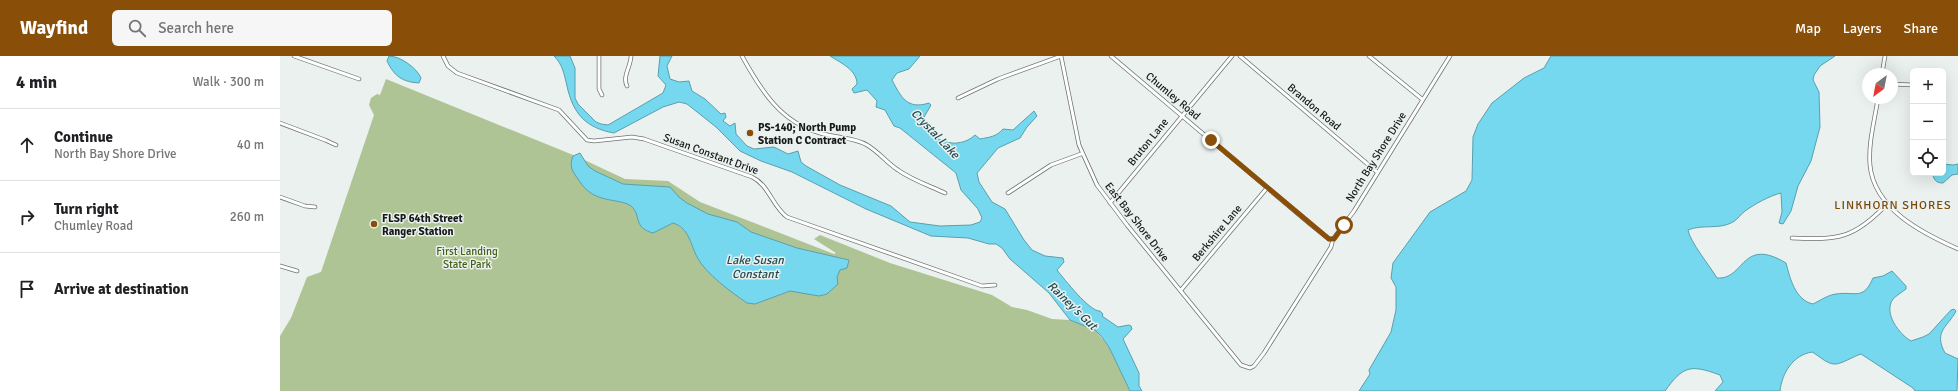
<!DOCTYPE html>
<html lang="en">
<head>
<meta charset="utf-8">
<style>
	:root { --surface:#fff; --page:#f6f6f6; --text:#202124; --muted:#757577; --line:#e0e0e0; --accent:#894e08 }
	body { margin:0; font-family:Signika,sans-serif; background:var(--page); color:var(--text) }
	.controls { position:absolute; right:12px; top:12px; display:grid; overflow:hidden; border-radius:6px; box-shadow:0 4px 16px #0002 }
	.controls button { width:36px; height:36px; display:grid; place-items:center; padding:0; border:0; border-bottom:1px solid var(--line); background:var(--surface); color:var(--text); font:20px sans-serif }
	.compass { position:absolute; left:1582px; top:12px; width:36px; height:36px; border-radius:50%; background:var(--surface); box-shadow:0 4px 16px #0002; rotate:212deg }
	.stop { position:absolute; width:12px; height:12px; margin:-9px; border:3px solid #894e08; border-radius:50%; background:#fff }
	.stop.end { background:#894e08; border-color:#fff; box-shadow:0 1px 4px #0008 }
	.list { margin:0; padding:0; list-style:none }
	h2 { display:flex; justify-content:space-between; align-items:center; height:52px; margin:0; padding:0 16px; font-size:17px }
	h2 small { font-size:13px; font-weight:400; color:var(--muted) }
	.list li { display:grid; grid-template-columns:26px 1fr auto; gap:12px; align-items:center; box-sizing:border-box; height:72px; padding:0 16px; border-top:1px solid var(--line) }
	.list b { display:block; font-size:15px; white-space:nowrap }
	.list p { margin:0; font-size:13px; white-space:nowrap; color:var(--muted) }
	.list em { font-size:13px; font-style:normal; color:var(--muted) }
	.icon { flex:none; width:22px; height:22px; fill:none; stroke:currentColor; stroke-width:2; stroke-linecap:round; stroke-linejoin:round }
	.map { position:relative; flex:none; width:1678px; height:335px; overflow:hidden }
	header { display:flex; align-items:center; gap:24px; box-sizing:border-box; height:56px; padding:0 20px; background:var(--accent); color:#fff }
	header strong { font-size:19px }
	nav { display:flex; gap:22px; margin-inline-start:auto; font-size:14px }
	.search { width:280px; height:36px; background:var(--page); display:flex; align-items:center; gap:10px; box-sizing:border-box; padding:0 14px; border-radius:6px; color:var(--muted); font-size:15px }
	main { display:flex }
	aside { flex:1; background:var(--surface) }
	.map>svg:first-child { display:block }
	.green { fill:#afc494 }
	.water { fill:#76d8ee; stroke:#5a9fae }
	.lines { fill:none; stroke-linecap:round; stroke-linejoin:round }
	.street-casing { stroke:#6d7371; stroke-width:4.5 }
	.street { stroke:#fff; stroke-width:3 }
	.route { stroke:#894e08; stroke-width:5 }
	.poi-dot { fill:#894e08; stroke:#eaf1ee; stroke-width:1.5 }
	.labels { text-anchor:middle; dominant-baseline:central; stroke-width:3; stroke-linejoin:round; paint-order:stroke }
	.street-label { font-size:11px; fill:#171918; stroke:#eaf1ee }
	.poi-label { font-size:11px; font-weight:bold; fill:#171918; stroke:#eaf1ee; text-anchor:start }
	.park-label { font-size:11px; fill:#465f17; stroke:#eaf1ee }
	.water-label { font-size:12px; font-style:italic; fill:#214d57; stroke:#eaf1ee }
	.neighbourhood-label { font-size:12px; letter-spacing:1px; fill:#7d4709; stroke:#eaf1ee }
</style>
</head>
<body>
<header>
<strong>Wayfind</strong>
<div class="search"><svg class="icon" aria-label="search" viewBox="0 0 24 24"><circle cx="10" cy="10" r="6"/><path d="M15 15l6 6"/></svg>Search here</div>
<nav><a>Map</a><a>Layers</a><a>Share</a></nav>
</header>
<main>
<aside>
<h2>4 min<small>Walk · 300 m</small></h2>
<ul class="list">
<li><svg class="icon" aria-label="ahead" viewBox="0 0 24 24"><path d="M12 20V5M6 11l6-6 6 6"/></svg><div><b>Continue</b><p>North Bay Shore Drive</p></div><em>40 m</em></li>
<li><svg class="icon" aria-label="right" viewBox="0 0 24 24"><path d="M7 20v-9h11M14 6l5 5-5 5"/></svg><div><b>Turn right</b><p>Chumley Road</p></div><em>260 m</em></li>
<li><svg class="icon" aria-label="arrive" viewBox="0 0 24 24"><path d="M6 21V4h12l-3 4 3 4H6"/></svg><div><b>Arrive at destination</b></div></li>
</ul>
</aside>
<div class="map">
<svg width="1678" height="335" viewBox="0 0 1678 335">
	<rect width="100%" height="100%" fill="#eaf1ee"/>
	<!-- green -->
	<path class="green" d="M 106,23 L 298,101 L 345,123 L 388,125 L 420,146 L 554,198 L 556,197 L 534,183 L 540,179 L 610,207 L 712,239 L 732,251 L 747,254 L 772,263 L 790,264 L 815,274 L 829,291 L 850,335 L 0,335 L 0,280 L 11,262 L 27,221 L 41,216 L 94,59 L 89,49 L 91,42 L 97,38 L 100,39 Z"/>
	<!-- water -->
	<g class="water">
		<path d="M 109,0 C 120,0 137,12 141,22 L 139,27 C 122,26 114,20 107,5 Z"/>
		<path d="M 274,0 L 290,0 L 295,12 L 295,42 L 298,48 L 316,66 L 321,68 L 328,69 L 383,37 L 386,29 L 378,20 L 380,0 L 392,0 L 387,10 L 390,23 L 399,26 L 409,25 L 412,35 L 425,43 L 441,58 L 445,57 L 446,61 L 443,65 L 450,70 L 455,67 L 456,78 L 467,90 L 474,93 L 494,91 L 508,98 L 518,95 L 521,106 L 526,110 L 560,129 L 611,150 L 630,166 L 660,170 L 691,169 L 700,166 L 702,162 L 698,153 L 681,134 L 676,117 L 620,72 L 614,70 L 605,54 L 596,51 L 597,45 L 587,34 L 574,37 L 572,33 L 577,28 C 577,14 561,7 550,0 L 640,0 L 629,13 L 617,17 L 612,24 C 621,41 627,54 649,47 L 651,49 L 643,63 C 649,86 678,95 695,79 L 700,83 C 710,81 716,81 723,73 L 733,74 L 754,55 L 757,60 L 747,71 L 740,82 L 718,92 L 697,117 L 699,126 L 712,146 L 725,153 L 744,184 L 752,194 L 765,200 L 783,202 L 784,206 L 777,214 C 784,223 810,256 820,255 L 823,258 L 822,260 L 838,271 L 849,269 L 851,270 L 852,273 L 843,283 L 859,317 L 859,330 L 862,335 L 850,335 L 829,291 L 821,280 L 815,274 L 790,264 L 769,237 L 730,203 L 722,192 L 716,188 L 709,188 L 688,182 L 651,180 L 586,153 L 512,116 L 481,105 L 460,95 L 436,71 L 407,48 L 399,46 L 383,51 L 334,77 C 306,72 293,58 287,30 C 284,18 283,9 274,0 Z"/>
		<path d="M 1271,0 L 1555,0 L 1540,10 L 1534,19 L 1533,24 L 1539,36 L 1540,71 L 1531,105 L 1518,130 L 1511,155 L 1503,168 L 1499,167 L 1502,156 L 1501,137 C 1489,140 1475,148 1465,155 C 1461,158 1458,163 1453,166 C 1439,174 1422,168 1408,174 C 1410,186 1430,210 1437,222 C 1465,224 1461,180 1506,207 C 1510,222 1515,244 1533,248 C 1541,244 1548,239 1556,238 C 1576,235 1583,245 1593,222 L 1603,220 L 1612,215 L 1626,230 L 1626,233 C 1622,236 1616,240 1613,243 C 1603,257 1619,278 1631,285 L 1643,281 L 1649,278 L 1671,254 L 1674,253 L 1676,255 C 1668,271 1653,275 1665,297 L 1678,303 L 1677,335 L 1635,335 L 1633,332 L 1581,298 C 1574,300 1560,309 1554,308 C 1547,308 1538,299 1532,296 C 1513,299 1502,317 1500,335 L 1435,335 L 1443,326 L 1440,319 C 1410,308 1403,310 1385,335 L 1079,335 L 1090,318 L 1089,314 L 1111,276 L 1116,254 L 1116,231 L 1111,222 L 1113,207 L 1150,156 L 1186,135 L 1192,124 L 1193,81 L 1198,68 L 1212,47 L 1244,22 L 1264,12 Z"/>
		<path d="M 300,97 L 308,110 L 315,115 L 343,128 L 390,131 L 400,142 L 407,147 L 428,158 L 457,166 L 471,176 L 517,192 L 569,204 L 567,212 L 560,214 L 557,221 L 558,228 L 547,238 L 539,240 L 510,235 L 475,248 L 467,247 C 451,236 426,218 417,201 C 410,187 409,172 393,167 L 373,177 C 352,171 362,159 351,150 C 347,147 341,146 336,145 C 318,142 308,139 298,123 C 292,115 289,110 293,100 Z"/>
		<path d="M 1663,108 L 1673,109 L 1678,108 L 1678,118 L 1672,119 L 1663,127 C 1655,127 1654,123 1652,117 L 1663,117 Z"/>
	</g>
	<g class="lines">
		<!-- street casing -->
		<g class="street-casing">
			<g id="street">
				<path d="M 14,0 L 79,23"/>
				<path d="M 163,0 L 168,10 L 177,17 L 279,54 L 307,84 L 314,85 L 352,81 L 364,83 L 472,121 C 489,129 492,150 507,161 L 702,230 L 715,229"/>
				<path d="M 319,0 L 319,33 L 322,39"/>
				<path d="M 462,0 C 480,33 501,67 540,77 C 555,82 573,81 587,89 C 599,96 607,107 618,114 C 632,124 650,130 665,137"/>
				<path d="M 831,0 L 1030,168 L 1049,183 L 1053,183"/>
				<path d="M 960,0 L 1097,116"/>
				<path d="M 1089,0 L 1142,43"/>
				<path d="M 1602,18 L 1605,0"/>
				<path d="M 1612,28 L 1633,29"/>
				<path d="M 347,30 C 342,21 351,10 351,0"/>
				<path d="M 678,42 L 718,23 L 781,0 L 799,89 L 817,129 L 847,169 L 961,309 L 970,312 L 974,310 L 984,297 L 1051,191 L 1053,183 L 1074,155 L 1170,0"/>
				<path d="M 1598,42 C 1595,63 1588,87 1590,109 C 1594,153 1642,177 1678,193"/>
				<path d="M 0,67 L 45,84 L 56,89"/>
				<path d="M 728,137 L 771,109 L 801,98"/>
				<path d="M 0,141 L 25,150 L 35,151"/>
				<path d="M 830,147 L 952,0"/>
				<path d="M 1512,182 C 1558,184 1574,183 1607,148"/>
				<path d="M 0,210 L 17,215"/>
				<path d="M 901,234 L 987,132"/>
			</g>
		</g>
		<!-- street -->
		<use href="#street" class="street"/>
	</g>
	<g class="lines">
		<!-- route -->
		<path class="route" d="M 931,84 L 1049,183 L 1054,183 L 1064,169"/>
	</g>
	<!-- markers -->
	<g class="poi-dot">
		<circle cx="470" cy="77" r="4"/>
		<circle cx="94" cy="168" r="4"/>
	</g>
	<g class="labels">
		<!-- street labels -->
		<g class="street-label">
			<text transform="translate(893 40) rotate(40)">Chumley Road</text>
			<text transform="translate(1034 51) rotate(40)">Brandon Road</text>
			<text transform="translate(868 86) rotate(-51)">Bruton Lane</text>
			<text transform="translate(431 98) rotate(20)">Susan Constant Drive</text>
			<text transform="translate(1096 101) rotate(-58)">North Bay Shore Drive</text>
			<text transform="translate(857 166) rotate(52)">East Bay Shore Drive</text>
			<text transform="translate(937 177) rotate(-50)">Berkshire Lane</text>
		</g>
		<!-- poi labels -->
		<g class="poi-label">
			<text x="478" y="71">PS-140; North Pump<tspan x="478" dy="13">Station C Contract</tspan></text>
			<text x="102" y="162">FLSP 64th Street<tspan x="102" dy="13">Ranger Station</tspan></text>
		</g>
		<!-- park labels -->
		<g class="park-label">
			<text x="187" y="195">First Landing<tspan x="187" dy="13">State Park</tspan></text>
		</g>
		<!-- water labels -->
		<g class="water-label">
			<text transform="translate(655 78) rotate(46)">Crystal Lake</text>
			<text x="475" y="204">Lake Susan<tspan x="475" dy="14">Constant</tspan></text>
			<text transform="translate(792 250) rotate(44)">Rainey's Gut</text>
		</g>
		<!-- neighbourhood labels -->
		<g class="neighbourhood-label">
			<text x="1613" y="149">LINKHORN SHORES</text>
		</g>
	</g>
</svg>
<div class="controls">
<button>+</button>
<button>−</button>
<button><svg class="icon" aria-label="locate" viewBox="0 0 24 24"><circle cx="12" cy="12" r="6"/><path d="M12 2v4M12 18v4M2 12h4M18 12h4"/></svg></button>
</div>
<svg class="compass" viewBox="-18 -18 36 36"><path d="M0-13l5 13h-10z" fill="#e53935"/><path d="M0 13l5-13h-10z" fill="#757577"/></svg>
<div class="stop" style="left:1064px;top:169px"></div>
<div class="stop end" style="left:931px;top:84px"></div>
</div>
</main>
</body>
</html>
